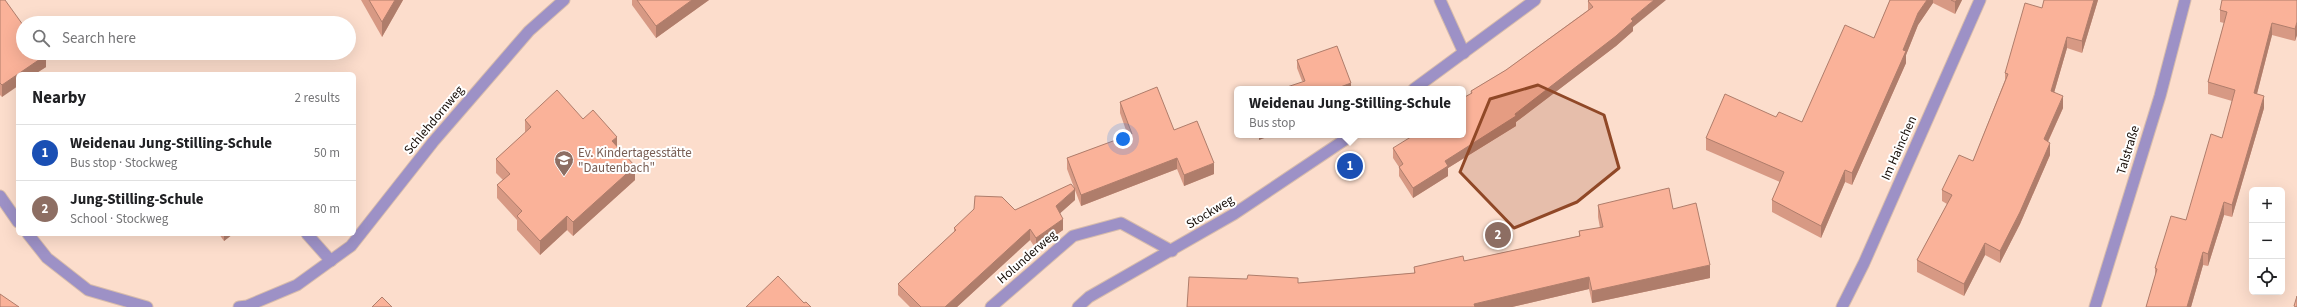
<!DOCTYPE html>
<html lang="en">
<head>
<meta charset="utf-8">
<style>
	:root { --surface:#fff; --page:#f2f2f2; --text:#202124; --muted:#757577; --line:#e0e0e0; --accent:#904827 }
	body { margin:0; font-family:"Source Sans 3",sans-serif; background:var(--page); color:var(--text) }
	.controls { position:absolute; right:12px; bottom:12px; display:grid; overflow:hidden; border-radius:6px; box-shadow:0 4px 16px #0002 }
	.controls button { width:36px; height:36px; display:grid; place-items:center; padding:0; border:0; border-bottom:1px solid var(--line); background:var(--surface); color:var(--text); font:20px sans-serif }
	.you { position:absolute; left:1123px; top:139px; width:14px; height:14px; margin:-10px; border:3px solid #fff; border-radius:50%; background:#1a73e8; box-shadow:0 0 0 6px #1a73e833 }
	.badge { display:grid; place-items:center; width:26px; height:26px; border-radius:50%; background:var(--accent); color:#fff; font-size:13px; font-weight:700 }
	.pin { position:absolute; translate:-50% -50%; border:2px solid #fff; box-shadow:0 1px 4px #0006 }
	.popup { position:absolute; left:1234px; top:86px; width:232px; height:52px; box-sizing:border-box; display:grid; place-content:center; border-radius:6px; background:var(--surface); filter:drop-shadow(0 1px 3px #0005); font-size:13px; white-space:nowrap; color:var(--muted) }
	.popup b { font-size:15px; color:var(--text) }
	.popup::after { content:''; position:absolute; left:50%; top:100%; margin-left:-8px; border:8px solid transparent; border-top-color:var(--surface) }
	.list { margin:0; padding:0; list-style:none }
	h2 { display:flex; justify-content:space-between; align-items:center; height:52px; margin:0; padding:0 16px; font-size:17px }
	h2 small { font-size:13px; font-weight:400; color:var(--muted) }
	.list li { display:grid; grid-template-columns:26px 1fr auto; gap:12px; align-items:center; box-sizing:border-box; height:56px; padding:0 16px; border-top:1px solid var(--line) }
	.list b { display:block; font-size:15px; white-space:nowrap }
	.list p { margin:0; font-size:13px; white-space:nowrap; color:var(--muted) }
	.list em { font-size:13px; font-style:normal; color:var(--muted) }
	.icon { flex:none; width:22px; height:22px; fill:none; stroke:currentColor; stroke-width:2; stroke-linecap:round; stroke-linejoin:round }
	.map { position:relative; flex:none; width:2297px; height:307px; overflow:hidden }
	.search { position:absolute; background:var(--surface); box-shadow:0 4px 16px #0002; left:16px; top:16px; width:340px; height:44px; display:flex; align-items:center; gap:10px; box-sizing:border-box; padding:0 14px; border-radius:22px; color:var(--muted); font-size:15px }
	.panel { position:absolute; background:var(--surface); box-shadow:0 4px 16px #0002; left:16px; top:72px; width:340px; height:164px; border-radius:6px }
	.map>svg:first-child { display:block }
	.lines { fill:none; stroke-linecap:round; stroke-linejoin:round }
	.minor-casing { stroke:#d7bcac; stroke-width:13 }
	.tertiary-casing { stroke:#d7bcac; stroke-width:13 }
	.minor { stroke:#9d91c6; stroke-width:11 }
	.tertiary { stroke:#9d91c6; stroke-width:11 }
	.wall { fill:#d79984 }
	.shaded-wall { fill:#af7d6b }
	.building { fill:#fab299; stroke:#af7d6b }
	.marked { fill:#904827; fill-opacity:0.2; stroke:#904827; stroke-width:3; stroke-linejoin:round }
	.labels { text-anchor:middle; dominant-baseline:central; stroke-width:4; stroke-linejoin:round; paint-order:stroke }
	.street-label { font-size:13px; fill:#150c06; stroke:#fff }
	.education-label { font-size:13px; fill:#785e54; stroke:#fff; text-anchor:start }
</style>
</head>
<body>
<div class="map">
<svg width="2297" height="307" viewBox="0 0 2297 307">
	<rect width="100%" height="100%" fill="#fcddcc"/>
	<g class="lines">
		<!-- minor casing -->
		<g class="minor-casing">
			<g id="minor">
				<path d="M 1440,0 L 1464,53"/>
				<path d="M 0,196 L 18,222"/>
				<path d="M 28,234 L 47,258 L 88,290 L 147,307"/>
				<path d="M 307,234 L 331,261"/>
				<path d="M 239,307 L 247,306 L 297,285 L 351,246 L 433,142 L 529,31 L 564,0"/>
				<path d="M 991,307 L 1073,236 L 1121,223 L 1172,251"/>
				<path d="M 1842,307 L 1864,263 L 1980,0"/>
				<path d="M 2095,307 L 2160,96 L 2185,0"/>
			</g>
		</g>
		<!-- tertiary casing -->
		<g class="tertiary-casing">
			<g id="tertiary">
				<path d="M 1414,89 L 1535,0"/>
				<path d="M 1078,307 L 1089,297 L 1234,214 L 1352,135"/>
			</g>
		</g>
		<!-- minor -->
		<use href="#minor" class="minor"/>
		<!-- tertiary -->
		<use href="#tertiary" class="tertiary"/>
	</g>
	<!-- wall -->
	<g class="wall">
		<path d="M 0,0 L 46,67 L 35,74 L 18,74 L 2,97 L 0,95 Z"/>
		<path d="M 361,0 L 403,0 L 382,37 Z"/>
		<path d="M 632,0 L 709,0 L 656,38 L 632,5 Z"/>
		<path d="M 1890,0 L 1962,0 L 1955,14 L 1933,3 L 1918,25 L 1906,55 L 1906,63 L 1852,185 L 1845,182 L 1821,238 L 1772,212 L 1772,200 L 1780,182 L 1706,150 L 1706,138 L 1776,117 L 1802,122 L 1874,38 Z"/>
		<path d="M 2098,0 L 2082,53 L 2067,48 L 2054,93 L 2063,108 L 2048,142 L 2050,155 L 2020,224 L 2000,263 L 1985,255 L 1964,296 L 1917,272 L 1917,260 L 1947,204 L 1942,201 L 1942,190 L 1973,161 L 2005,80 L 2005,73 L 2042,8 Z"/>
		<path d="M 2297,0 L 2297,35 L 2295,41 L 2272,35 L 2257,94 L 2264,108 L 2232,217 L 2224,215 L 2208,266 L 2203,265 L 2191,307 L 2146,307 L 2155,277 L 2155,268 L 2186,220 L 2222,138 L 2232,101 L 2208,94 L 2208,82 L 2224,23 L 2220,22 L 2220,10 Z"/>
		<path d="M 1588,1 L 1633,27 L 1633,31 L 1616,46 L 1516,122 L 1516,126 L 1448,168 L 1448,176 L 1413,198 L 1399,176 L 1399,167 L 1393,158 L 1393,148 L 1463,135 L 1471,91 L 1506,70 L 1588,10 Z"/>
		<path d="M 1297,60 L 1351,89 L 1302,81 L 1297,68 Z"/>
		<path d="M 1120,102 L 1174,130 L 1214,174 L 1184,186 L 1177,169 L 1081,206 L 1067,169 L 1067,158 L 1128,136 L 1120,113 Z"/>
		<path d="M 583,119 L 617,146 L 635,180 L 573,236 L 567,230 L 540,255 L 517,230 L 517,220 L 497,198 L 497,185 L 503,180 L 496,173 L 496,159 L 525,133 L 525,120 Z"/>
		<path d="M 1075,200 L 1060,213 L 1063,230 L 1036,249 L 1030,240 L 957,307 L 910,307 L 898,295 L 898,284 L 954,232 L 954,228 L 1015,210 Z"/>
		<path d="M 1598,205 L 1673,209 L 1710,278 L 1592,303 L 1589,289 L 1512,307 L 1187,307 L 1247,279 L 1298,283 L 1414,273 L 1414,267 L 1464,261 L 1579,236 L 1579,231 L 1600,228 L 1598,217 Z"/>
		<path d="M 219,234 L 233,234 L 224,241 Z"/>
	</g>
	<!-- shaded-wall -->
	<g class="shaded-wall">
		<path d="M 395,0 L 403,0 L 382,37 L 382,22 Z"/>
		<path d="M 692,0 L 709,0 L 656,38 L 656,26 Z"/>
		<path d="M 1654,0 L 1666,0 L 1633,27 L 1633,31 L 1616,46 L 1516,122 L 1516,126 L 1448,168 L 1448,176 L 1413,198 L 1413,188 L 1445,161 L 1515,114 Z"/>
		<path d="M 1927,0 L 1933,0 L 1933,3 L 1918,25 L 1906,55 L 1906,63 L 1852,185 L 1852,173 L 1918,13 Z"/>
		<path d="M 1957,0 L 1962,0 L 1955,14 L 1955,2 Z"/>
		<path d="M 2094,0 L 2098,0 L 2082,53 L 2082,41 Z"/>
		<path d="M 2297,22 L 2297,35 L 2295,41 L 2295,29 Z"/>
		<path d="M 2272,23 L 2272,35 L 2254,105 L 2254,93 Z"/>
		<path d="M 2067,37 L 2067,48 L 2051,103 L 2051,91 Z"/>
		<path d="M 46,55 L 46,67 L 35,74 L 18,74 Z"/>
		<path d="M 18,74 L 18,86 L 2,97 L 2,85 Z"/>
		<path d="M 1351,83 L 1351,89 L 1335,89 Z"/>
		<path d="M 2063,96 L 2063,108 L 2044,150 L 2044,139 Z"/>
		<path d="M 2264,96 L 2264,108 L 2232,217 L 2232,205 Z"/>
		<path d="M 1259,135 L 1273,135 L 1259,140 Z"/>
		<path d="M 617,137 L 617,151 L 612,141 Z"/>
		<path d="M 2050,143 L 2050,155 L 2020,224 L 2000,263 L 2000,251 Z"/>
		<path d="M 1177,158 L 1177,169 L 1081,206 L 1081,195 Z"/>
		<path d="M 1214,163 L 1214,174 L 1184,186 L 1184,175 Z"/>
		<path d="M 635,166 L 635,180 L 573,236 L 573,222 Z"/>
		<path d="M 1845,170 L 1845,182 L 1821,238 L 1821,226 Z"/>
		<path d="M 1075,189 L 1075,200 L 1056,217 L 1056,206 Z"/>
		<path d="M 2224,202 L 2224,215 L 2208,266 L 2208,254 Z"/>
		<path d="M 567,216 L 567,230 L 540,255 L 540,241 Z"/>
		<path d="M 1063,219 L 1063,230 L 1036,249 L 1036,238 Z"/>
		<path d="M 1030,229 L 1030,240 L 957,307 L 945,307 Z"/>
		<path d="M 224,234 L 233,234 L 224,241 Z"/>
		<path d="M 1985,243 L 1985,255 L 1964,296 L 1964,284 Z"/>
		<path d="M 2203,252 L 2203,265 L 2191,307 L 2187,307 Z"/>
		<path d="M 1710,265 L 1710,278 L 1592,303 L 1592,291 Z"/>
		<path d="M 1589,277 L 1589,289 L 1512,307 L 1474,307 L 1474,304 Z"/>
	</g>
	<!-- building -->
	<g class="building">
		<path d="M 0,0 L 5,0 L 23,25 L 23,53 L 44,53 L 46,55 L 2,85 L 0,83 Z"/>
		<path d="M 369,0 L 395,0 L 382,22 Z"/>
		<path d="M 637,0 L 692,0 L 656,26 Z"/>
		<path d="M 1589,0 L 1654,0 L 1631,19 L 1633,21 L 1616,36 L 1515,114 L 1516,116 L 1445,161 L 1448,166 L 1413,188 L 1399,167 L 1403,164 L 1393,148 L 1414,135 L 1463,135 L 1463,98 L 1472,93 L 1471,91 L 1506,70 L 1593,7 L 1588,1 Z"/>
		<path d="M 1890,0 L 1927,0 L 1918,13 L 1903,50 L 1906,51 L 1852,173 L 1845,170 L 1821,226 L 1772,200 L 1784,172 L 1706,138 L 1725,94 L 1776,117 L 1779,112 L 1802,122 L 1845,25 L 1874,38 Z"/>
		<path d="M 1951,0 L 1957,0 L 1955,2 Z"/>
		<path d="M 2044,0 L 2094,0 L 2082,41 L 2067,37 L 2051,91 L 2063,96 L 2044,139 L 2050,143 L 2020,212 L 2000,251 L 1985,243 L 1964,284 L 1917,260 L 1952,195 L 1942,190 L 1959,155 L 1973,161 L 2008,74 L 2005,73 L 2025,3 L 2042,8 Z"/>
		<path d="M 2222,0 L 2297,0 L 2297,22 L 2295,29 L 2272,23 L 2254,93 L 2264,96 L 2232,205 L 2224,202 L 2208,254 L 2203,252 L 2187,307 L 2146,307 L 2157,269 L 2155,268 L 2171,216 L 2186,220 L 2211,134 L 2222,138 L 2235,90 L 2208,82 L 2227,12 L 2220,10 Z"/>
		<path d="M 1337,46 L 1351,83 L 1335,89 L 1281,89 L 1305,81 L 1297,60 Z"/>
		<path d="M 1157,87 L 1174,130 L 1197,121 L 1214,163 L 1184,175 L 1177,158 L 1081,195 L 1067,158 L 1132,134 L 1120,102 Z"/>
		<path d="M 557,90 L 583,119 L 593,110 L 617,137 L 612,141 L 635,166 L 573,222 L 567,216 L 540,241 L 517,216 L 522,211 L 497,185 L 510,174 L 496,159 L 531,127 L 525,120 Z"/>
		<path d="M 1071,184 L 1075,189 L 1056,206 L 1063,219 L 1036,238 L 1030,229 L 945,307 L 921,307 L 898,284 L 956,230 L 954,228 L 974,209 L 975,196 L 1002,197 L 1015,210 Z"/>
		<path d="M 1669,188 L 1673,209 L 1696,203 L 1710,265 L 1592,291 L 1589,277 L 1474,304 L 1475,307 L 1187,307 L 1189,277 L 1247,279 L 1248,275 L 1298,278 L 1298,283 L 1415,273 L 1414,267 L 1463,256 L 1464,261 L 1580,236 L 1579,231 L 1603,227 L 1598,205 Z"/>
		<path d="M 778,276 L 804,303 L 806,302 L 811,307 L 746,307 Z"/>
		<path d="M 0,294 L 19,307 L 0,307 Z"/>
		<path d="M 2297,296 L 2297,307 L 2296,307 L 2294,306 Z"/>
		<path d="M 382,297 L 392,307 L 372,307 Z"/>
	</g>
	<!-- marked area -->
	<path class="marked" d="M 1538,85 L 1604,115 L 1619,168 L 1577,202 L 1514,228 L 1460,172 L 1490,99 Z"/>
	<!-- icons -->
	<defs>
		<g id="school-pin" transform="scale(1)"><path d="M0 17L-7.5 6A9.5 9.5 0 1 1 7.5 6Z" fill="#8d6e63" stroke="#fff"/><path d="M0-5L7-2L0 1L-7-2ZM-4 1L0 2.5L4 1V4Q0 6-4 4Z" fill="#fff"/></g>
	</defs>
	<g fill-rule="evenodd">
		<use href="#school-pin" x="564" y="160"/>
	</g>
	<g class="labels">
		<!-- street labels -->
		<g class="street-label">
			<text transform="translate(434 120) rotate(-50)">Schlehdornweg</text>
			<text transform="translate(1899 148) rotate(-66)">Im Hainchen</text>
			<text transform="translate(2128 150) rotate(-73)">Talstraße</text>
			<text transform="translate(1210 212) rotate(-31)">Stockweg</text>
			<text transform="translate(1027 257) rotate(-41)">Holunderweg</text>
		</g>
		<!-- education labels -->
		<g class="education-label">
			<text x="578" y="153">Ev. Kindertagesstätte<tspan x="578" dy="15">"Dautenbach"</tspan></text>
		</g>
	</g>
</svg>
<div class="controls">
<button>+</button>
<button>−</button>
<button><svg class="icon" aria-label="locate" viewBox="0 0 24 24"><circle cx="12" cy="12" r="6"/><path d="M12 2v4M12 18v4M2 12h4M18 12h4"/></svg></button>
</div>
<div class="you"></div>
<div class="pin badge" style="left:1350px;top:166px;background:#1a4fb4">1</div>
<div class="popup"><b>Weidenau Jung-Stilling-Schule</b>Bus stop</div>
<div class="pin badge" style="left:1498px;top:235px;background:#8d6e63">2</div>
<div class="search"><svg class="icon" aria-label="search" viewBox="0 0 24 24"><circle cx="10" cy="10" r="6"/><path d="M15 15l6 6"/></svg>Search here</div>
<section class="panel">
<h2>Nearby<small>2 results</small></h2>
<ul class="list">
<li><span class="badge" style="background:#1a4fb4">1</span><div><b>Weidenau Jung-Stilling-Schule</b><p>Bus stop · Stockweg</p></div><em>50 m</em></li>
<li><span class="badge" style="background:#8d6e63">2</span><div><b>Jung-Stilling-Schule</b><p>School · Stockweg</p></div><em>80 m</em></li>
</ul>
</section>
</div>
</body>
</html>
